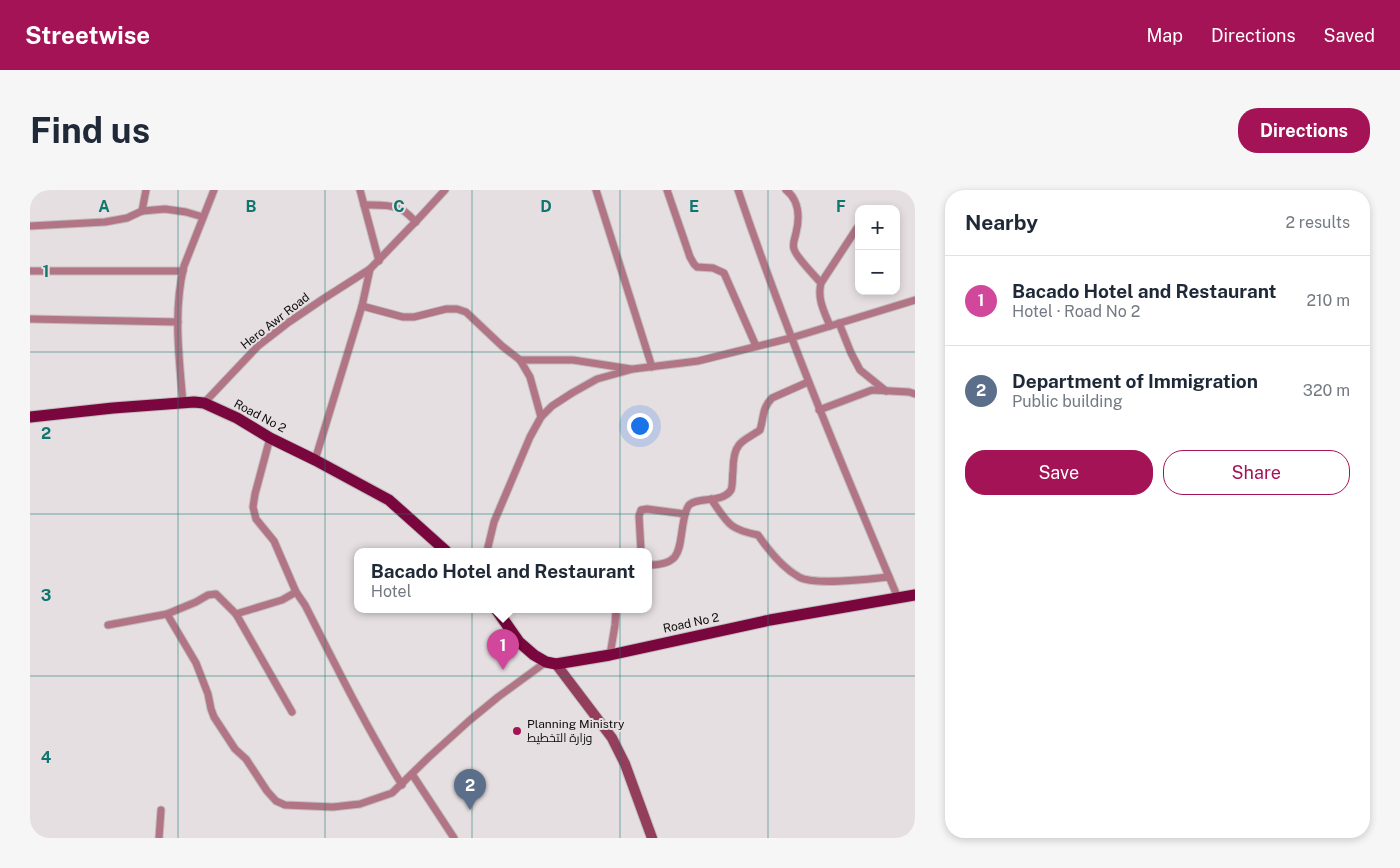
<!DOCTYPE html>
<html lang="en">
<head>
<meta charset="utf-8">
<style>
	:root { --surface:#fff; --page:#f6f6f7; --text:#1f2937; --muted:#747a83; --line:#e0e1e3; --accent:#a41356 }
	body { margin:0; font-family:"Public Sans",Cairo,sans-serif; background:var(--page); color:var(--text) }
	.controls { position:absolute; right:15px; top:15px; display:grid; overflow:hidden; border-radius:10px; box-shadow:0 2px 8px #0003 }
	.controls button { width:45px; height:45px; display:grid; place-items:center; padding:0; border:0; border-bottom:1px solid var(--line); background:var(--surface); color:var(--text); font:25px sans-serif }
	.you { position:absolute; left:609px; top:235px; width:18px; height:18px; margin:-12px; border:4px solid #fff; border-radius:50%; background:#1a73e8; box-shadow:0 0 0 8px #1a73e833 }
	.badge { display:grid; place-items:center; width:32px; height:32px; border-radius:50%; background:var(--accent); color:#fff; font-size:16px; font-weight:700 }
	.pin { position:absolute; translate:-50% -41px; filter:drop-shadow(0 1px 2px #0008) }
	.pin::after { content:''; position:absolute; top:26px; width:18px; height:15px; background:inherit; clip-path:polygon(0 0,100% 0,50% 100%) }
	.popup { position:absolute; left:324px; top:358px; width:298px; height:65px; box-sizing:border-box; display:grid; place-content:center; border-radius:10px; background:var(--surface); filter:drop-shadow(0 1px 4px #0005); font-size:16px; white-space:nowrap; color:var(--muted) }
	.popup b { font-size:19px; color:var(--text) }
	.popup::after { content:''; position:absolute; left:50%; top:100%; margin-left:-10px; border:10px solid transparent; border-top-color:var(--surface) }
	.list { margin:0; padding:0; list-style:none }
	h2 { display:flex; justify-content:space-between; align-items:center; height:65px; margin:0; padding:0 20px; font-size:21px }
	h2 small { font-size:16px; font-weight:400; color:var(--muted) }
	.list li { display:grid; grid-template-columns:32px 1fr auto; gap:15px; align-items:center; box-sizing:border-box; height:90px; padding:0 20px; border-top:1px solid var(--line) }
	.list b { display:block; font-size:19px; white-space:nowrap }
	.list p { margin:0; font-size:16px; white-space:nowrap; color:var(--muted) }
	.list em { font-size:16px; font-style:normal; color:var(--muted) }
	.actions { display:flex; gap:10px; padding:15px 20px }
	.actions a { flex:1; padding:11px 0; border:1px solid var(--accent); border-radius:20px; text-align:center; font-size:18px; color:var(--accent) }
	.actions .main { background:var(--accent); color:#fff }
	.map { position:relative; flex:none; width:885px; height:648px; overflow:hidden; border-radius:20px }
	header { display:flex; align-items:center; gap:30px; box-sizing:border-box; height:70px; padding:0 25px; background:var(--accent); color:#fff }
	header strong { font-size:24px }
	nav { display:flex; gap:28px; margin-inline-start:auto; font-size:18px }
	.intro { display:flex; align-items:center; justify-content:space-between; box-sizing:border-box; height:120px; padding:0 30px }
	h1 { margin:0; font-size:35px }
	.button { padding:12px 22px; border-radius:20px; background:var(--accent); color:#fff; font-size:18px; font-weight:700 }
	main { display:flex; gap:30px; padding:0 30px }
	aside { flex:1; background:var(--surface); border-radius:20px; box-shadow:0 2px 8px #0003 }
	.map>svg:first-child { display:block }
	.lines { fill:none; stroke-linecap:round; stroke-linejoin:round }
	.street-casing { stroke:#c3bdbf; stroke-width:9 }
	.secondary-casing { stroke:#c3bdbf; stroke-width:12 }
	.primary-casing { stroke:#c3bdbf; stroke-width:13 }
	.street { stroke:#b17586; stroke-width:7 }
	.secondary { stroke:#933e5b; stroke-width:10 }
	.primary { stroke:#7a063e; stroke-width:11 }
	.grid { fill:none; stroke:#0f766e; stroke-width:1; stroke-opacity:0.55 }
	.poi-dot { fill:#a41356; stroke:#e6dfe1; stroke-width:2 }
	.labels { text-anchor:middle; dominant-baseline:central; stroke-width:4; stroke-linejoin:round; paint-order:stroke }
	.street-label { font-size:12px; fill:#0d0b0b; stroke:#e6dfe1 }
	.poi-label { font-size:12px; fill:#0d0b0b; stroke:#e6dfe1; text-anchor:start }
	.grid-label { font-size:16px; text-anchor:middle; font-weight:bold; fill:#0f766e; stroke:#e6dfe1; stroke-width:4; stroke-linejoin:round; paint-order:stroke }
</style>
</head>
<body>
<header>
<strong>Streetwise</strong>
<nav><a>Map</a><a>Directions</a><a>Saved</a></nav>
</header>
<div class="intro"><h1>Find us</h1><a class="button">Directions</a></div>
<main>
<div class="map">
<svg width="885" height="648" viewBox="0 0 885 648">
	<rect width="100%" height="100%" fill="#e6dfe1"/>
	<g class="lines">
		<!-- street casing -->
		<g class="street-casing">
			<g id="street">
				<path d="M 330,0 L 349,71"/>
				<path d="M 566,0 L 622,177"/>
				<path d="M 637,0 L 660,67 L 664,74 L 667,77 L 683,78 L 694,83 L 726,156"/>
				<path d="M 708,0 C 755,139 811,273 868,408"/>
				<path d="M 756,0 C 769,10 770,27 766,43 C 765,48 762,54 764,59 C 766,67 784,85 791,93"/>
				<path d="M 334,15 C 347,15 362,14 374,21 C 378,24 382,28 386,32"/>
				<path d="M 112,21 L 116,0"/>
				<path d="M 0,36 L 75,32 L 97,28 L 112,21 L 135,19 L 156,22 L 173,27"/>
				<path d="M 0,81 L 153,81"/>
				<path d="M 332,116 L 373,127 L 384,127 L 416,119 L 427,119 L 436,122 L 472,156 L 490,170 L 500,187 L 511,227"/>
				<path d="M 0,129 L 148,132"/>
				<path d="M 809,133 L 821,163 L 830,180 L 856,201"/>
				<path d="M 800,136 C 794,121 787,109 791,93 L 827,38"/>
				<path d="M 490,170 L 543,170 L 601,179"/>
				<path d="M 153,213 C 149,168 143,120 154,76 L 184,0"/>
				<path d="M 174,213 L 228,156 L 259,132 L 293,109 L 340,79 L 391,26 L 415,0"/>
				<path d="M 789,220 L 842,200 L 879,202 L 885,204"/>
				<path d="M 240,248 L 225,304 L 223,317 L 226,329 L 244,351 L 266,402 L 275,415 C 306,476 336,537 372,595"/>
				<path d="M 285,270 L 332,116 L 340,79"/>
				<path d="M 681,309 C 698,333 698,339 728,345 C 739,361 753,378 769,387 C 785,396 840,389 859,387"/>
				<path d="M 457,361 L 464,332 L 500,247 L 511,227 L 522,216 L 542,203 L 567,189 L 603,179 L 668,171 L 761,148 L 885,110"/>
				<path d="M 611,361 L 609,326 L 611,320 L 617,319 L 655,324"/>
				<path d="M 618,375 C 654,375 648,358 654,329 C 655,324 656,319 659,315 C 668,306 692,314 701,300 C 703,295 702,287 703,281 C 703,274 704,261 709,255 C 712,250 725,244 730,240 C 734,227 732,218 742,208 L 778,192"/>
				<path d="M 137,424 L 166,473 L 178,504 L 181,519 L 184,527 L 205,559 L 216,569 L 237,601 L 246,611 L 255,615 L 303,617 L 330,614 L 362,603 L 399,567 L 440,530 L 468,507 L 516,472"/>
				<path d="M 206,424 L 252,410 L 266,402"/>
				<path d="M 78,435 L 137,424 L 166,412 L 178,405 L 186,404 L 206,424 L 262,522"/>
				<path d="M 580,465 L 585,435 L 586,419"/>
				<path d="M 382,584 L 424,648"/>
				<path d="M 129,648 L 131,620"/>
			</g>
		</g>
		<!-- secondary casing -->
		<g class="secondary-casing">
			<path id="secondary" d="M 526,474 L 582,548 L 595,574 L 622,648"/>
		</g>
		<!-- primary casing -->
		<g class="primary-casing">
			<g id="primary">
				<path d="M 0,227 L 83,218 L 164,212 L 174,213 L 207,228 L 240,248 L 285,270 L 359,310 L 416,361"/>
				<path d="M 466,419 L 489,452 L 504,465 L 516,472 L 526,474 L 580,465 L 740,430 L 885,405"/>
			</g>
		</g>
		<!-- street -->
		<use href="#street" class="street"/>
		<!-- secondary -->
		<use href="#secondary" class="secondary"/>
		<!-- primary -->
		<use href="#primary" class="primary"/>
	</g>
	<!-- grid -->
	<path class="grid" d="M 148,0 L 148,648M 295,0 L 295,648M 442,0 L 442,648M 590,0 L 590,648M 738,0 L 738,648M 0,162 L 885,162M 0,324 L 885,324M 0,486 L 885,486"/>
	<!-- markers -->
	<circle class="poi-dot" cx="487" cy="541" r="5"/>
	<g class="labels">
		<!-- street labels -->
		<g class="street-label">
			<text transform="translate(245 131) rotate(-38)">Hero Awr Road</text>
			<text transform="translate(230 226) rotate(28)">Road No 2</text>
			<text transform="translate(661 433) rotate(-12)">Road No 2</text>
		</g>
		<!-- poi labels -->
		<g class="poi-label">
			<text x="497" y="534">Planning Ministry<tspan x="497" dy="14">وزارة التخطيط</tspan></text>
		</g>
	</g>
	<g class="grid-label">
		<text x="74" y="22">A</text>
		<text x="221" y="22">B</text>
		<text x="369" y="22">C</text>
		<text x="516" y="22">D</text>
		<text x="664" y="22">E</text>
		<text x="811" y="22">F</text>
		<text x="16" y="87">1</text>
		<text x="16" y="249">2</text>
		<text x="16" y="411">3</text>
		<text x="16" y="573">4</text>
	</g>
</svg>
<div class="controls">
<button>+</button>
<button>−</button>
</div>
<div class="you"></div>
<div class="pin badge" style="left:473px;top:480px;background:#d1479c">1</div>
<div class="popup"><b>Bacado Hotel and Restaurant</b>Hotel</div>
<div class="pin badge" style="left:440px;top:620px;background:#5c6f8a">2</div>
</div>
<aside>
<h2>Nearby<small>2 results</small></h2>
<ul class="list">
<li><span class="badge" style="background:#d1479c">1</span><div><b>Bacado Hotel and Restaurant</b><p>Hotel · Road No 2</p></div><em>210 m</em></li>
<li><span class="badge" style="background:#5c6f8a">2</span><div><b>Department of Immigration</b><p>Public building</p></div><em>320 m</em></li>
</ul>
<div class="actions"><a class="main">Save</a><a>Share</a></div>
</aside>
</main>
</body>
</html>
